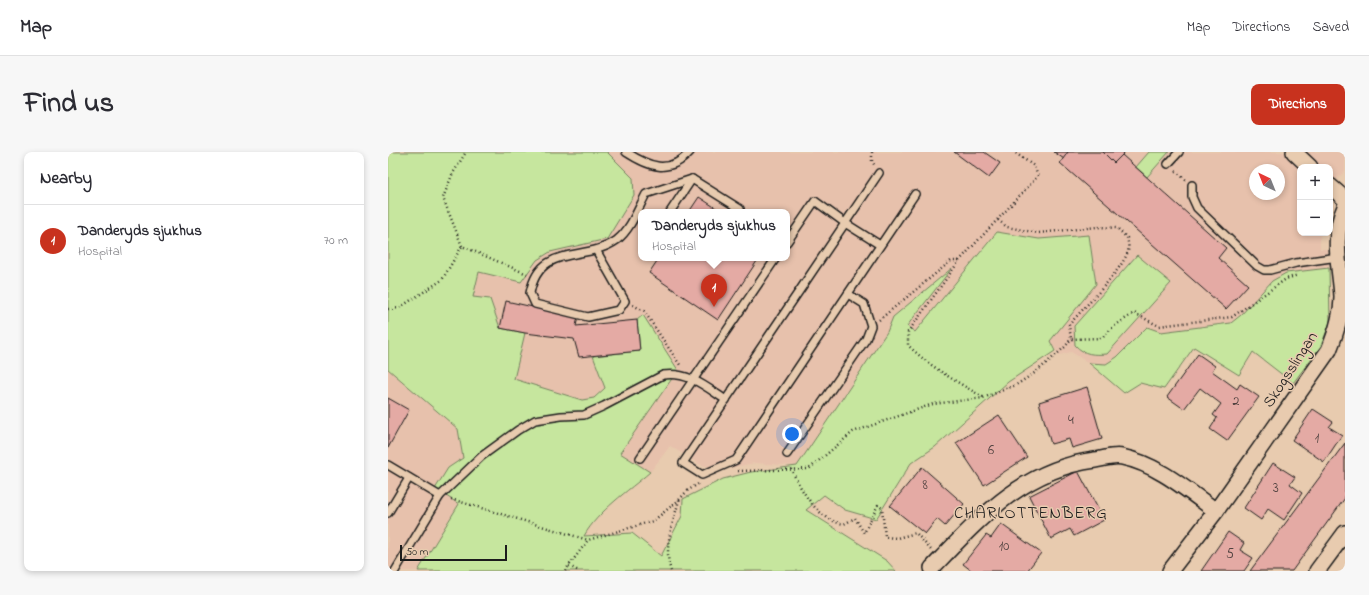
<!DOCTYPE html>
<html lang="en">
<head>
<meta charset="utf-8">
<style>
	:root { --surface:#fff; --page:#f7f7f7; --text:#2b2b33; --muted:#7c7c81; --line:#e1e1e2; --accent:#c8321e }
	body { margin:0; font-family:"Indie Flower",sans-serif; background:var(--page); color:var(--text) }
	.controls { position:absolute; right:12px; top:12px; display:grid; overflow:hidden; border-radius:8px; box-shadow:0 2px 6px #0003 }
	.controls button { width:36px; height:36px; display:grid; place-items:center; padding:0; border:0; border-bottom:1px solid var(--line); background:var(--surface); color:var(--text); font:20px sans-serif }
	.compass { position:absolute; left:861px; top:12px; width:36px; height:36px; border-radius:50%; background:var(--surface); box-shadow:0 2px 6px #0003; rotate:317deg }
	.scale { position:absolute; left:12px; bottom:10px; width:107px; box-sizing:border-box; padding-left:4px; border:2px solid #1c1c1c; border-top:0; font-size:11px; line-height:14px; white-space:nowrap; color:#1c1c1c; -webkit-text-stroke:3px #e8cbaf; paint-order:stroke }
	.you { position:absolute; left:404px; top:282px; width:14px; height:14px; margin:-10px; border:3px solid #fff; border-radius:50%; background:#1a73e8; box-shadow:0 0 0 6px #1a73e833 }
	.badge { display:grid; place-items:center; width:26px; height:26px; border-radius:50%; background:var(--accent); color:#fff; font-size:13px; font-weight:700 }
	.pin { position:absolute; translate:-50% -33px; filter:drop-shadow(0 1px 2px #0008) }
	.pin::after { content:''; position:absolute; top:21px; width:14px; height:12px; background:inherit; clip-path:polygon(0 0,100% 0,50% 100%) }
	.popup { position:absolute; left:250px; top:57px; width:152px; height:52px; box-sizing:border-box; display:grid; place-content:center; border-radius:8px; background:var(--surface); filter:drop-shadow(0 1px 3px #0005); font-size:13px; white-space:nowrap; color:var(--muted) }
	.popup b { font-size:15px; color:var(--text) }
	.popup::after { content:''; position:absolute; left:50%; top:100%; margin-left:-8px; border:8px solid transparent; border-top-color:var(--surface) }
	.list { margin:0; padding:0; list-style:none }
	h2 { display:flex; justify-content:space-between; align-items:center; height:52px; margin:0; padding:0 16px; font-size:17px }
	h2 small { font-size:13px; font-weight:400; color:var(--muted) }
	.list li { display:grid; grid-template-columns:26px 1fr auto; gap:12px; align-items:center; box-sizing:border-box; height:72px; padding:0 16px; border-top:1px solid var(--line) }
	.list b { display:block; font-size:15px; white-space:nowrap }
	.list p { margin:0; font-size:13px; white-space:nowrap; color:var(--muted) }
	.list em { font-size:13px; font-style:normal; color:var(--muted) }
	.map { position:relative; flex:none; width:957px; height:419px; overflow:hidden; border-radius:8px }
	header { display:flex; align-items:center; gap:24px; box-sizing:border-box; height:56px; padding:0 20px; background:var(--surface); border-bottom:1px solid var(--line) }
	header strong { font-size:19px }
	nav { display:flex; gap:22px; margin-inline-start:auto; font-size:14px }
	.intro { display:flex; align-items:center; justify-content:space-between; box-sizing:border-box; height:96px; padding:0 24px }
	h1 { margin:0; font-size:28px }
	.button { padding:10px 18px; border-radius:8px; background:var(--accent); color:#fff; font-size:14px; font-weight:700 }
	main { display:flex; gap:24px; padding:0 24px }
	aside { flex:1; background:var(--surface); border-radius:8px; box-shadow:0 2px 6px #0003 }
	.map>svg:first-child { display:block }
	.built { fill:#e7c1ac; fill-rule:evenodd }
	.green { fill:#c6e69e; stroke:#71815d }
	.building { fill:#e4aaa4; stroke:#1c1c1c }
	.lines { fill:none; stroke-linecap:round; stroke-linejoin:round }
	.lane-casing { stroke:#1c1c1c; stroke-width:10 }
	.street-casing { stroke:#1c1c1c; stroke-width:18 }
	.path { stroke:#1c1c1c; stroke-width:2.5; stroke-dasharray:1 3; stroke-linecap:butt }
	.lane { stroke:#e8cbaf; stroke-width:7 }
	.street { stroke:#e8cbaf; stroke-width:15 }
	.labels { text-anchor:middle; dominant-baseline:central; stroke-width:3; stroke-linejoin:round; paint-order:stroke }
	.number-label { font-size:14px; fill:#4e403e }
	.street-label { font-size:16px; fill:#1c1c1c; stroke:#e8cbaf }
	.neighbourhood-label { font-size:17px; letter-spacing:1px; fill:#1c1c1c; stroke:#e8cbaf }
</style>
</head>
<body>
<header>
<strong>Map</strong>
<nav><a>Map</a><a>Directions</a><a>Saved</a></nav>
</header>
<div class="intro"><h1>Find us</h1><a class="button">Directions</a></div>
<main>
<aside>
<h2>Nearby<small></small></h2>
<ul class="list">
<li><span class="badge">1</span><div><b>Danderyds sjukhus</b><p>Hospital</p></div><em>70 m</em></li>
</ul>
</aside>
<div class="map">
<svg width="957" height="419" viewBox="0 0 957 419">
	<rect width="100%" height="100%" fill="#e8cbaf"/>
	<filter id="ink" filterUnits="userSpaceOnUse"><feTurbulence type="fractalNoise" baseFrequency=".025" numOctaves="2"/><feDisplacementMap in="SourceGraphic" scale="8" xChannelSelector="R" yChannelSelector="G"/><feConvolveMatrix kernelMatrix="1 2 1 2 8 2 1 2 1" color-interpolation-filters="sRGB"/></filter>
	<g filter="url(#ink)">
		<!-- built -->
		<g class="built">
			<path d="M 219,0 L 957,0 L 957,19 L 948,28 L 942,39 L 942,15 L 912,15 L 912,81 L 932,81 L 932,97 L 939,97 L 941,116 L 912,119 L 843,171 L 773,180 L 718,212 L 701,211 L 683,200 L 671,203 L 662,189 L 708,132 L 701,83 L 651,87 L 609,80 L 527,180 L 505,165 L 499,180 L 409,314 L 367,311 L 331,318 L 311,312 L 282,294 L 262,320 L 232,301 L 290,218 L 255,163 L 249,168 L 252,199 L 206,246 L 194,248 L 126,227 L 102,147 L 84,146 L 91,120 L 133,130 L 149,108 L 162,100 L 186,93 L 245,26 ZM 867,18 L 891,18 L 891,42 L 867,42 ZM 253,60 L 399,60 L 399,106 L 253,106 Z"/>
			<path d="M 0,217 L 70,277 L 75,306 L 60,316 L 48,337 L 71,351 L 30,419 L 0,419 Z"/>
		</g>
		<!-- green -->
		<g class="green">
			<path d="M 0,0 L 219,0 L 245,26 L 246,43 L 219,87 L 162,100 L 149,108 L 133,130 L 91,120 L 85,145 L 102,147 L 112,176 L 137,181 L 126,227 L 194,248 L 206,246 L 217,236 L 205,204 L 252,199 L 249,168 L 255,163 L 290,218 L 232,301 L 262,320 C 240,339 210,359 196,384 L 244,381 L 273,404 L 294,364 L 295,347 L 335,327 L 363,320 L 409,314 L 499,180 L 505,165 L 564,116 L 519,174 L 527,180 L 609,80 L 651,87 L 701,83 L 708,132 L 662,189 L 667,199 L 620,230 L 547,295 L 523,311 L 488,367 L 457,358 L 436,343 L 418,358 L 499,409 L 508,419 L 30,419 L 71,352 L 47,337 L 60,316 L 75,306 L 70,277 L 0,217 Z"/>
			<path d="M 761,0 L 781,0 L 759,25 L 748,15 Z"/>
			<path d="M 749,103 L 783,131 L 719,202 C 706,203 696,203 687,193 L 686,174 Z"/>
			<path d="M 941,116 L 942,170 L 933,194 L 905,231 L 865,200 L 851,223 L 806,195 L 776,237 L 752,231 L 736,241 L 701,211 L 718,212 L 729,205 L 759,175 L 773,180 L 843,171 L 853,163 L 884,129 L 898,121 Z"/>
		</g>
		<!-- building -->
		<g class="building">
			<path d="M 566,0 L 596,0 L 612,11 L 601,26 Z"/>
			<path d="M 666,0 L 680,0 L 676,7 Z"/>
			<path d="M 680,0 L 715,0 L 726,11 L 734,3 L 838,96 L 830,106 L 860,133 L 838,157 L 672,11 Z"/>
			<path d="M 715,0 L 737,0 L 726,11 Z"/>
			<path d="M 311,45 L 334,60 L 301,60 Z"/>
			<path d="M 271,106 L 371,106 L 330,168 L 261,121 Z"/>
			<path d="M 118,149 L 190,165 L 188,174 L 249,168 L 252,199 L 191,205 L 186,187 L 137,181 L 112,176 Z"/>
			<path d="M 810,202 L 827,214 L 824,219 L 849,237 L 852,232 L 871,245 L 839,289 L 822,277 L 829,266 L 825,263 L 833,252 L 812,236 L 796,257 L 779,245 Z"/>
			<path d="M 699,235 L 714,287 L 684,296 L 681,287 L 663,292 L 651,250 Z"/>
			<path d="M 0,246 L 21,258 L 0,296 Z"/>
			<path d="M 925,257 L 945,270 L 941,275 L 954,283 L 936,310 L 904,288 Z"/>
			<path d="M 611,263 L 639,305 L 596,333 L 568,291 Z"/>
			<path d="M 957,291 L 957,346 L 904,419 L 862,419 Z"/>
			<path d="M 885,311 L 907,325 L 902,332 L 914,341 L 896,368 L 880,357 L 873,368 L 856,356 Z"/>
			<path d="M 534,315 L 576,352 L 557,374 L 549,367 L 537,382 L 502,354 Z"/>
			<path d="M 690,319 L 716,368 L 686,384 L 682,377 L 663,387 L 641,344 Z"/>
			<path d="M 613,372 L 653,401 L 639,419 L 584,419 L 575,412 L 598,383 L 603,386 Z"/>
			<path d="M 840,380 L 856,391 L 852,398 L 865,406 L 856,419 L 813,419 Z"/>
		</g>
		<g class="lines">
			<!-- lane casing -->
			<g class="lane-casing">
				<g id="lane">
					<path d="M 238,0 C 261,15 281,23 302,0"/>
					<path d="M 780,12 L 791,0"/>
					<path d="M 491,21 L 295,311 L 314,323 L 348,308 L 527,42"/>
					<path d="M 804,33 L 804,45 L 809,56 L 869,114 L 876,118 L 882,118 L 908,111 L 950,105"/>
					<path d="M 282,60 L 304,27"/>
					<path d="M 399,90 L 427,49 L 457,71 L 492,93"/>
					<path d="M 208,98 L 237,149 L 231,158 L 200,165 L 147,152 L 142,141 C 152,90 197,111 229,88 C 243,77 250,57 258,42 L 304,27 L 352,57"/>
					<path d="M 399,302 L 478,187 L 483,174 L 476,152 L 460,142"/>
					<path d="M 252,306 L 388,106"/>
					<path d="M 0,313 L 52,344 L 7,419"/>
					<path d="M 52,344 L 94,304 L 130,278 L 147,268 L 173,264 L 196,263 L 216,254 L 275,223 C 300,219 318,235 338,248"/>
					<path d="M 0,361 L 21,326"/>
				</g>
			</g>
			<!-- street casing -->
			<g class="street-casing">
				<g id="street">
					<path d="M 906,0 L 922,15"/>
					<path d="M 942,34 L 957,47"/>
					<path d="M 828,359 L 941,198 C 948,181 954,163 954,144 C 952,114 943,85 957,55"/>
					<path d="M 544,416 C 591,367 635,317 707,308 C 715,307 726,303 734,305 C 769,312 799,338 828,359 L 782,419"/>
					<path d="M 929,419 L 957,381"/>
				</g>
			</g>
			<!-- path -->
			<g class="path">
				<path d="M 484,0 L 484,9 L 487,14"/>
				<path d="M 788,19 L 798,28"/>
				<path d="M 610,68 L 619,75 L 650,81 L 709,75 L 729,76 L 739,86 C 740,90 741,95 740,99 C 734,119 695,156 681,173 L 683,187"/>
				<path d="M 74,94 L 55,46 L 64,23 L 78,0"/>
				<path d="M 245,153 L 256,159 L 292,213"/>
				<path d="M 0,157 L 11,156 L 54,128 L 74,94 L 139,122"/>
				<path d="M 491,168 L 563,109 L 571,109"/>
				<path d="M 595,245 C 569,230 542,215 520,193 L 520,180 L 571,109 L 650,24 L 646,14 L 626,0"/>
				<path d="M 403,317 C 414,339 429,368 456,372 L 467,366 L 476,381 L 490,353 L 494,356 L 497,385 L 509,386 L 528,381 L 543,398"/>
				<path d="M 350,319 L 421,317 L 465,280 L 545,252 L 595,246 L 628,233 L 648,220 L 677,195 L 683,187 L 714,186 L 725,175 L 746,161 L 771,174 L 844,165 L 898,127 L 910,123"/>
				<path d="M 63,347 L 200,388"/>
				<path d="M 181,414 L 191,419"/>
				<path d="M 177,419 L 200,388 L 265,369 L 291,348 L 299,339 L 310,332"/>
				<path d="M 283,419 C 275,395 285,372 291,348"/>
			</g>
			<!-- lane -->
			<use href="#lane" class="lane"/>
			<!-- street -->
			<use href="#street" class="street"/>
		</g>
	</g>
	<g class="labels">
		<!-- number labels -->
		<g class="number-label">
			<text x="848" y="249">2</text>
			<text x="683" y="268">4</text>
			<text x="929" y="286">1</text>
			<text x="603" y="298">6</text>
			<text x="537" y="333">8</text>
			<text x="888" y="336">3</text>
			<text x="616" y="394">10</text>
			<text x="842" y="402">5</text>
		</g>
		<!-- street labels -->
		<g class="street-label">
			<text transform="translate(903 218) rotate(-57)">Skogsslingan</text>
		</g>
		<!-- neighbourhood labels -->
		<g class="neighbourhood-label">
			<text x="643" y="361">CHARLOTTENBERG</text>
		</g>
	</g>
</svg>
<div class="controls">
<button>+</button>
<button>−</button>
</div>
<svg class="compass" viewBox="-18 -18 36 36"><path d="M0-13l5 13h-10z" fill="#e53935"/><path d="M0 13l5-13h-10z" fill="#7c7c81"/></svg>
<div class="scale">50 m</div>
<div class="you"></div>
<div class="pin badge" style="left:326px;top:155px">1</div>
<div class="popup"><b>Danderyds sjukhus</b>Hospital</div>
</div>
</main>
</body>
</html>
